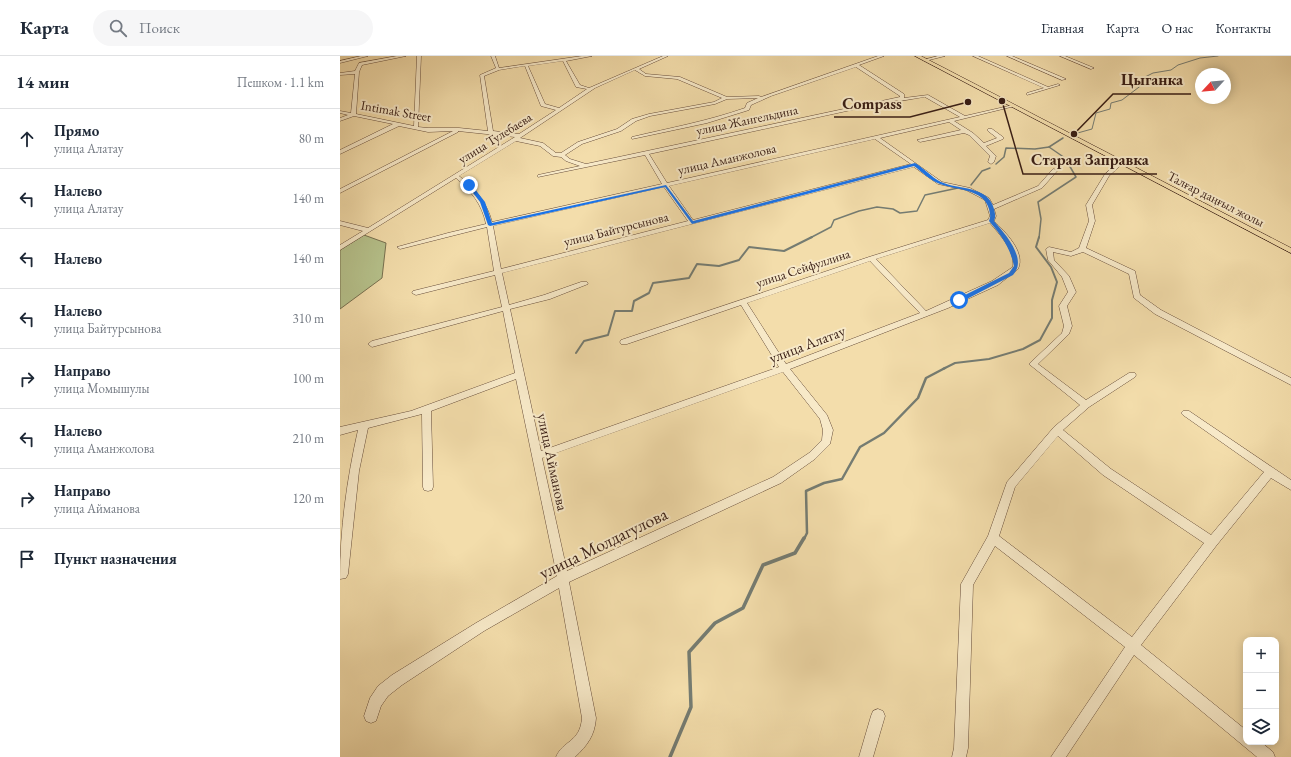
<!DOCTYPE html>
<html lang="ru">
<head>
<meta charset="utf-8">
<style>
	:root { --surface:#fff; --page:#f6f6f7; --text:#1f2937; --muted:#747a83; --line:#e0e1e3 }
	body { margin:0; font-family:"EB Garamond",serif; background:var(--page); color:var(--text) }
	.controls { position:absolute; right:12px; bottom:12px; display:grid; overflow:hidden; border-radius:8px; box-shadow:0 2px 10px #0003 }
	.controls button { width:36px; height:36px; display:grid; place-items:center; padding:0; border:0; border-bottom:1px solid var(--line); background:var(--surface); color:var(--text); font:20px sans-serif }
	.compass { position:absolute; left:855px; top:12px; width:36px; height:36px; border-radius:50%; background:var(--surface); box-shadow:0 2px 10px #0003; rotate:244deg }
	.stop { position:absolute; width:12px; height:12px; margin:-9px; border:3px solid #1a73e8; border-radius:50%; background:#fff }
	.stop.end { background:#1a73e8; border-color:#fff; box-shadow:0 1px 4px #0008 }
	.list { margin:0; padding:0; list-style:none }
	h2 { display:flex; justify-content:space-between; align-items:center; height:52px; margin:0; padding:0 16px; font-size:17px }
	h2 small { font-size:13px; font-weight:400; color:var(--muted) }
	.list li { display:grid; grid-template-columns:26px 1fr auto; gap:12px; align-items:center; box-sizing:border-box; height:60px; padding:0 16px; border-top:1px solid var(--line) }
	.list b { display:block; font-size:15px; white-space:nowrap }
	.list p { margin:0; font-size:13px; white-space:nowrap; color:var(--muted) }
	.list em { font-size:13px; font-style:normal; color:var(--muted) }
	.icon { flex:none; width:22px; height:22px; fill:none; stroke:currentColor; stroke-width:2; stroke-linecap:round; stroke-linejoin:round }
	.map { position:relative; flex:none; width:951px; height:701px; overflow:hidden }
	header { display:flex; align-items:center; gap:24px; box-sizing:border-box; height:56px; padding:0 20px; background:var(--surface); border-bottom:1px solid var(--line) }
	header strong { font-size:19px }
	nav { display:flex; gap:22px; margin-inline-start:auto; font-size:14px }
	.search { width:280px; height:36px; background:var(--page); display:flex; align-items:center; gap:10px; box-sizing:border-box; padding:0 14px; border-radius:22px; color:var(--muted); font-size:15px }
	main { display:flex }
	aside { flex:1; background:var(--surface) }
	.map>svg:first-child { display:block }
	.green { fill:#b6c28c; stroke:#777050 }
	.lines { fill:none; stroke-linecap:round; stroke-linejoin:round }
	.stream-far4 { stroke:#757c72; stroke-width:1 }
	.stream-far3 { stroke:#757c72; stroke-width:1.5 }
	.stream-far2 { stroke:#757c72; stroke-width:2 }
	.stream-far1 { stroke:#757c72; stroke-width:2.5 }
	.stream { stroke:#757c72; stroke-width:3.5 }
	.minor-casing { stroke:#674d3a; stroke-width:1 }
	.major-casing { stroke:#381d14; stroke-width:1 }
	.minor { fill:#f7e9c8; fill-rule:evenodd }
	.major { fill:#f3ddab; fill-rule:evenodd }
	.route { fill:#1a73e8 }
	.labels { text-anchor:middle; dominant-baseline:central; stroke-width:4; stroke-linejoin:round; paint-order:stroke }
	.far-street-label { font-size:13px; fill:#381d14; stroke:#f7e9c8 }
	.street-label { font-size:15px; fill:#381d14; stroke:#f7e9c8 }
	.near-street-label { font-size:18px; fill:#381d14; stroke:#f7e9c8 }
	.leader { fill:none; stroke:#381d14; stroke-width:1.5 }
	.callout-dot { fill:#381d14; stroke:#f7e9c8; stroke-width:1.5 }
	.callout-label { font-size:16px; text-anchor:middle; font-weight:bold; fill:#381d14; stroke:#f7e9c8; stroke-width:4; stroke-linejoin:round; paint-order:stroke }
</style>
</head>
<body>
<header>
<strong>Карта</strong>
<div class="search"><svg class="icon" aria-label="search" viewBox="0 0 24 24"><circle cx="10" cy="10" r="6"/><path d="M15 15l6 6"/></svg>Поиск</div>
<nav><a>Главная</a><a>Карта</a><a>О нас</a><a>Контакты</a></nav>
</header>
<main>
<aside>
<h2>14 мин<small>Пешком · 1.1 km</small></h2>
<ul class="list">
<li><svg class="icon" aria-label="ahead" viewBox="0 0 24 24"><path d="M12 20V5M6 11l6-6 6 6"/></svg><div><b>Прямо</b><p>улица Алатау</p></div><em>80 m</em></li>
<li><svg class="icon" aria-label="left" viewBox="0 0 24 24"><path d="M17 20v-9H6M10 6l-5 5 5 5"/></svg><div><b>Налево</b><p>улица Алатау</p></div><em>140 m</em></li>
<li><svg class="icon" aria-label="left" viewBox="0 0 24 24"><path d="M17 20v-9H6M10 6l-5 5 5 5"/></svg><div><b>Налево</b></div><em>140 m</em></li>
<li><svg class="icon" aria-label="left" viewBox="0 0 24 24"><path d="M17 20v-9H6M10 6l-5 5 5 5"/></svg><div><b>Налево</b><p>улица Байтурсынова</p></div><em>310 m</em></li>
<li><svg class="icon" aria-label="right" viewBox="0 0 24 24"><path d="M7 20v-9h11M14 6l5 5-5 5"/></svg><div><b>Направо</b><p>улица Момышулы</p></div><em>100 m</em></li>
<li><svg class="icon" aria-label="left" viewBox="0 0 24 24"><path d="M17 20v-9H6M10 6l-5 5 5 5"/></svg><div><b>Налево</b><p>улица Аманжолова</p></div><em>210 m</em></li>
<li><svg class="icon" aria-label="right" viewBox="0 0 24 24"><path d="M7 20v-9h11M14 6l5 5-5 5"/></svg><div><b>Направо</b><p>улица Айманова</p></div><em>120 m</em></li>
<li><svg class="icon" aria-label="arrive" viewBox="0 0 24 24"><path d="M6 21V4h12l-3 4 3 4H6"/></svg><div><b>Пункт назначения</b></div></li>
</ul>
</aside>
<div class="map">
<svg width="951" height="701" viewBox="0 0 951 701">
	<rect width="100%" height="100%" fill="#f3ddab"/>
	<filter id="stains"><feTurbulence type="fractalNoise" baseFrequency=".005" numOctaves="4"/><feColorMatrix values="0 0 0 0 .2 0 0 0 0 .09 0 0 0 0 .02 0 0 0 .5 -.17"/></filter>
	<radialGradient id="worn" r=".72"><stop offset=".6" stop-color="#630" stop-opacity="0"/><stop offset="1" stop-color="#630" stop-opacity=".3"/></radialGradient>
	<!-- green -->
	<path class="green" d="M 24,179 L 46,187 L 42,222 L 0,253 L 0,194 Z"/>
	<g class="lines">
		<!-- stream-far4 -->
		<path class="stream-far4" d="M 734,78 L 752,73 L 756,57 L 770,53 L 771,47 L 782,44 L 807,25 L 805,21 L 813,17 L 831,14 L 838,9 L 860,2 L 878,0"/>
		<!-- stream-far3 -->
		<g class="stream-far3">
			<path d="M 656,108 L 664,101 L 666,92 L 695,93 L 709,91"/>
			<path d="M 631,129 L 642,115 L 650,112"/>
			<path d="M 470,182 L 491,171 L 494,164 L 519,155 L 537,151 L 553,153 L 560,157 L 577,155 L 585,139 L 618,132"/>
			<path d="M 699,182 L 701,163 L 698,146 L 736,121 L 725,102 L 709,91 L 723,82"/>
		</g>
		<!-- stream-far2 -->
		<g class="stream-far2">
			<path d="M 236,297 L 244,285 L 268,279 L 275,255 L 292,255 L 294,245 L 309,237 L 313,227 L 349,222 L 357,208 L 379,210 L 399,204 L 409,191 L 444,195 L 472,181"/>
			<path d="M 603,313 L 615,307 L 649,303 L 683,293 L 700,284 L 712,262 L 712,244 L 717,226 L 711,211 L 696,191 L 699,181"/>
		</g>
		<!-- stream-far1 -->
		<path class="stream-far1" d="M 464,483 L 467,477 L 466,435 L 484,427 L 502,423 L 520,391 L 544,377 L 578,342 L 586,322 L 605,312"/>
		<!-- stream -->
		<path class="stream" d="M 330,701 L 351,651 L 349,596 L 375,567 L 403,552 L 423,509 L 455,497 L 464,482"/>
		<!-- minor casing -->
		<g class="minor-casing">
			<g id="minor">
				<path d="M 21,0 L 28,0 L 0,7 L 0,5 Z"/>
				<path d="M 57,0 L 66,0 L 22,9 L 19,16 L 16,58 L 74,70 L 77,0 L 81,0 L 78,71 L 88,72 L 119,72 L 148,75 L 140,19 L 156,12 L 151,0 L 155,0 L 159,12 L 242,0 L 252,0 L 226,5 L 240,29 L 249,32 L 323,0 L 328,0 L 299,13 L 306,18 L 340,21 L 387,41 L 419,40 L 421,41 L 538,0 L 544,0 L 519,9 L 564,38 L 564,42 L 588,39 L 625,60 L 673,49 L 675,50 L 614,65 L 633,77 L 644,87 L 657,82 L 648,75 L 648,73 L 652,73 L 663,81 L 663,83 L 646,90 L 656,100 L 654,106 L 651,108 L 648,106 L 650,100 L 629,79 L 624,77 L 580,86 L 577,84 L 621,74 L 609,66 L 540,82 L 602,126 L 630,132 L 649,142 L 653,149 L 698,130 L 713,113 L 718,114 L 702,132 L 654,153 L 656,160 L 654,165 C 665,176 686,196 678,213 L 658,229 L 608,252 L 450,313 L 487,359 L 493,374 L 490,388 L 475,403 L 441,427 L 229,526 L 256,662 C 255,679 247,690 235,701 L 216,701 C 223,684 240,687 242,662 L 219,532 L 144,575 L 62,629 L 48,640 L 41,650 L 36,665 L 31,667 L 26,665 L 24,660 L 30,642 L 38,630 L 52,619 L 136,567 L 217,520 L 176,323 L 91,355 L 93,431 L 92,434 L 88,435 L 84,434 L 83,431 L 82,358 L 28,372 L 19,415 L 8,518 L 6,522 L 0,523 C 0,472 7,423 18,374 L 0,379 L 0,371 L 71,355 L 175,317 L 163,255 L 32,291 L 28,288 L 32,285 L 162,251 L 155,219 L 76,239 L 72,237 L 73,235 L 154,215 L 147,171 L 60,193 L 57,191 L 108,177 L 146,168 C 142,148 131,135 116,122 L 0,194 L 0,189 L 23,175 L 0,169 L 0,165 L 28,172 L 175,81 L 118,75 L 118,76 L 0,137 L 0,133 L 113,75 L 88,76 L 59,70 L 0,98 L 0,94 L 53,68 L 14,60 L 0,65 L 0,62 L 8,59 L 0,57 L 0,55 L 11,57 L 15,18 L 0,19 L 0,17 L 15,15 L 19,7 ZM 223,5 L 236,31 L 247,33 L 219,52 L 205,48 L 188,10 ZM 185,10 L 201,50 L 216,54 L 179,78 L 153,75 L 144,20 L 159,14 ZM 516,11 L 560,40 L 560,41 L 246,108 L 230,103 L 225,99 L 242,88 L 281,75 L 296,65 L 310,60 L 375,48 L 387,43 L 418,42 L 407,47 L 405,52 C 368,65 330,72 292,81 L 292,83 L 367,67 L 409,54 L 411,49 L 431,40 ZM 295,14 L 305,20 L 337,23 L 382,42 L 374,46 L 309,58 L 292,63 L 277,73 L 238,86 L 221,97 L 216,97 L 203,87 L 180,82 L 255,32 ZM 585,41 L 620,61 L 327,127 L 309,98 L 557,44 L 559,45 ZM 535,83 L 571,108 L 353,164 L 329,130 ZM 176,85 L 200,90 L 213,100 L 221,101 L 226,105 L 240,110 L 198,119 L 198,121 L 305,99 L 322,128 L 152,166 C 147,147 135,132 119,120 ZM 574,111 L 598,128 L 626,134 L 645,144 L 650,160 L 648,164 L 529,201 L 281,284 L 280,286 L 281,288 L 287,288 L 401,249 L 439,311 L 201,395 L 170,253 L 210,243 L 248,228 L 247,226 L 241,226 L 204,239 L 169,249 L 162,217 ZM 324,131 L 348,165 L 161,213 L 153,170 ZM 650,167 C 660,179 675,194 673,211 L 652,225 L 586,255 L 536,203 ZM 530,205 L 580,257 L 446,308 L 407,247 ZM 443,316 L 480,363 L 483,374 L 482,384 L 469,397 L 433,421 L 227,515 L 202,402 Z"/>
				<path d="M 598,0 L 605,0 L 585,5 L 583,4 Z"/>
				<path d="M 633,0 L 638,0 L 708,31 L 718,28 L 720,29 L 687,39 L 687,37 L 704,32 Z"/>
				<path d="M 667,0 L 672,0 L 726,23 L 722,24 Z"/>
				<path d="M 720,0 L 725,0 L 754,12 L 751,13 Z"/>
				<path d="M 780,105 L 783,107 L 769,120 L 752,149 L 755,165 L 746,192 L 795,215 L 800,239 L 821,254 L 951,322 L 951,329 L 815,258 L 794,242 L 789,218 L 743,196 L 731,200 L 713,196 L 714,204 L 729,220 L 736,236 L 727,250 L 732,270 L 729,278 L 698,308 L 746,344 L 789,317 L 795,317 L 796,319 L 795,321 L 749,351 L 723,374 L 771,413 L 871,479 L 924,416 L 843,359 L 841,357 L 843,355 L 849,355 L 951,424 L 951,434 L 931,422 L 876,490 L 801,589 L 906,674 L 906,686 L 921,686 L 933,696 L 935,701 L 917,701 L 794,599 L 726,701 L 711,701 L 785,591 L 655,490 L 633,529 L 628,692 L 626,701 L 612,701 L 614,692 L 621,528 L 648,480 L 667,426 L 714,371 L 740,349 L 689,308 L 722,277 L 724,270 L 719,250 L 728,236 L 722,221 L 708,204 L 706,193 L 709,191 L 731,196 L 739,192 L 749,165 L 746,149 L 765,118 ZM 718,380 L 763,419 L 864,487 L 792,581 L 659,480 L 675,431 Z"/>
				<path d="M 538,653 L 543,655 L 545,660 L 533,701 L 519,701 L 531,660 L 533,655 Z"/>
			</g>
		</g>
		<!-- major casing -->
		<g class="major-casing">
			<path id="major" d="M 575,0 L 581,0 L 951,192 L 951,197 Z"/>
		</g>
		<!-- minor -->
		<use href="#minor" class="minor"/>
		<!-- major -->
		<use href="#major" class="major"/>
	</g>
	<!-- route -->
	<path class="route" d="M 575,107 C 584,112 591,121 601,126 C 618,134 648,129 654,153 C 655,158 656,160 654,165 C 665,178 688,203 673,219 L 621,246 L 617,246 L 617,243 L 669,217 L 674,210 C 670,191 661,179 649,165 C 651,160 650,158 649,153 C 644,133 616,134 600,128 C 591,125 582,116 574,110 L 352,168 L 325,131 L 150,170 L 148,169 L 140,146 L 127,129 L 131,128 L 145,146 L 152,167 L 326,129 L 353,165 Z"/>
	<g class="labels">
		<!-- far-street labels -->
		<g class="far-street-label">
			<text transform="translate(56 55) rotate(10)">Intimak Street</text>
			<text transform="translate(407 64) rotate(-12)">улица Жангельдина</text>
			<text transform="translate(155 82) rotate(-32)">улица Тулебаева</text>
			<text transform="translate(387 103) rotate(-13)">улица Аманжолова</text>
			<text transform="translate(876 143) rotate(27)">Талғар даңғыл жолы</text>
			<text transform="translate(276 173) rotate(-14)">улица Байтурсынова</text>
			<text transform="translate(463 212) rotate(-18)">улица Сейфуллина</text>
		</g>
		<!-- street labels -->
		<g class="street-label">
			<text transform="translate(467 288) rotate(-21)">улица Алатау</text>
			<text transform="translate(213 406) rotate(78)">улица Айманова</text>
		</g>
		<!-- near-street labels -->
		<g class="near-street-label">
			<text transform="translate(263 487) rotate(-26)">улица Молдагулова</text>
		</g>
	</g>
	<!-- callouts -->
	<path class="leader" d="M734 78L773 38H851M628 46L570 61H494M662 45L683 118H817"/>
	<g class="callout-dot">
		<circle cx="734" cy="78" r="4"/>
		<circle cx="628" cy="46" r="4"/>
		<circle cx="662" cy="45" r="4"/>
	</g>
	<g class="callout-label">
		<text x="812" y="29">Цыганка</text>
		<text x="532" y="53">Compass</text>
		<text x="750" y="109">Старая Заправка</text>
	</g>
	<rect width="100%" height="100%" filter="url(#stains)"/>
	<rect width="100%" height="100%" fill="url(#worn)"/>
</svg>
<div class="controls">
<button>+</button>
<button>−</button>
<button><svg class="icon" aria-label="layers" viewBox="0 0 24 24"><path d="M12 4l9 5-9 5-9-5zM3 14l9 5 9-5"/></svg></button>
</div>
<svg class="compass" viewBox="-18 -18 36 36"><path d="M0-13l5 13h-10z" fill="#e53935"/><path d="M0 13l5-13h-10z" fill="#747a83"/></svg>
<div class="stop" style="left:619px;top:244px"></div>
<div class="stop end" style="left:129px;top:129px"></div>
</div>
</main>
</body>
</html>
